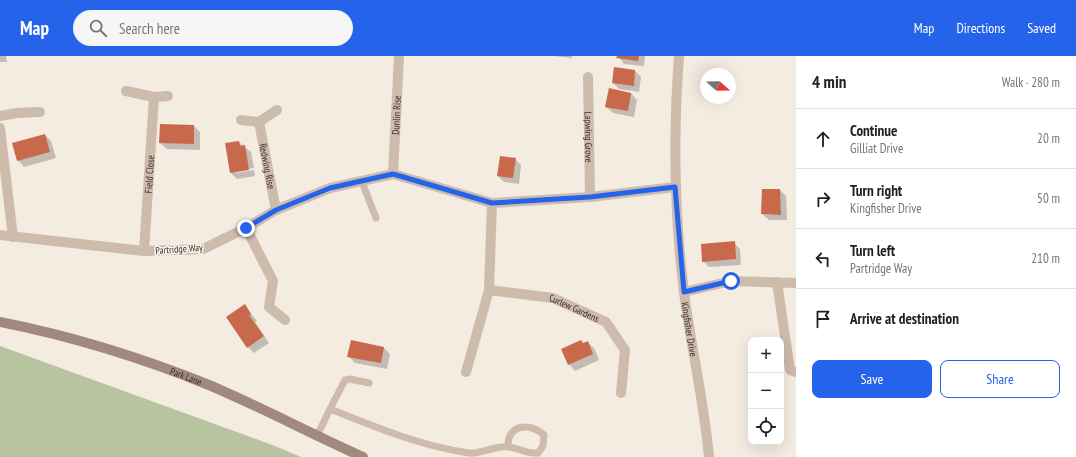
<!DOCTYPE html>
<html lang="en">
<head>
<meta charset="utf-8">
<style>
	:root { --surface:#fff; --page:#f6f6f6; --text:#202124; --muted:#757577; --line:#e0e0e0; --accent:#2563eb }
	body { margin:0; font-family:"PT Sans Narrow",sans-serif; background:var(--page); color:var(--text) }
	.controls { position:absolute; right:12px; bottom:12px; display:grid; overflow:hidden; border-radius:8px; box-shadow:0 4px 16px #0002 }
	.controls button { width:36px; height:36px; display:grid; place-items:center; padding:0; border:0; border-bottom:1px solid var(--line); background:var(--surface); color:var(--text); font:20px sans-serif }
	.compass { position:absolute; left:700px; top:12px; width:36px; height:36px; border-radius:50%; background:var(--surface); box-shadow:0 4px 16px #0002; rotate:110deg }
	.stop { position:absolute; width:12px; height:12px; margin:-9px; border:3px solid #2563eb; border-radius:50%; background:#fff }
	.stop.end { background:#2563eb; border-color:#fff; box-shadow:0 1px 4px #0008 }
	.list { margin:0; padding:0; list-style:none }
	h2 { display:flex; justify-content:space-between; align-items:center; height:52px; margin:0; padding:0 16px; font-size:17px }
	h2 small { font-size:13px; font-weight:400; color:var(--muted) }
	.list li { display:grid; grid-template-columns:26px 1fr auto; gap:12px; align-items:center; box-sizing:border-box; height:60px; padding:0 16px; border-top:1px solid var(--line) }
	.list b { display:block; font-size:15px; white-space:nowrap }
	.list p { margin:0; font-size:13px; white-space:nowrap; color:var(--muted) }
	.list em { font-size:13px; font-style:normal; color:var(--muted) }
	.actions { display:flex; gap:8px; padding:12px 16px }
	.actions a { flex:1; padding:9px 0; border:1px solid var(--accent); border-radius:8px; text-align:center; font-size:14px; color:var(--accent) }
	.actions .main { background:var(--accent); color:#fff }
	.icon { flex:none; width:22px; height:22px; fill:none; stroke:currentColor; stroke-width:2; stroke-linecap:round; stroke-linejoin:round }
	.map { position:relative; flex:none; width:796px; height:401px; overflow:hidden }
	header { display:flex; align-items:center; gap:24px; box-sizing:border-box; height:56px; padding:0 20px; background:var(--accent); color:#fff }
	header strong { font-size:19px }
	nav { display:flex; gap:22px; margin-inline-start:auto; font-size:14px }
	.search { width:280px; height:36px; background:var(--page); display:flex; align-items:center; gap:10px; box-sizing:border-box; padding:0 14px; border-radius:22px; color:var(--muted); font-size:15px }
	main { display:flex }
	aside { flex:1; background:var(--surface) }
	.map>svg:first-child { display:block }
	.green { fill:#b8c4a0 }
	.shadow { fill:#0003 }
	.building { fill:#c8694b }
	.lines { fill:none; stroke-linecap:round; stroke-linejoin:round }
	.service { stroke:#cdbbac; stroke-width:7 }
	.minor { stroke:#cdbbac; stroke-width:10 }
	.tertiary { stroke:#cdbbac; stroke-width:10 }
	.secondary { stroke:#a18a7d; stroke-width:10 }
	.route { stroke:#2563eb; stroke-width:5 }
	.labels { text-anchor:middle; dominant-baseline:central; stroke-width:3; stroke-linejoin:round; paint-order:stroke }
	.street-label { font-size:10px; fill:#3b302b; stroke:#fbf5ee }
</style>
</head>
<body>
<header>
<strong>Map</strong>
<div class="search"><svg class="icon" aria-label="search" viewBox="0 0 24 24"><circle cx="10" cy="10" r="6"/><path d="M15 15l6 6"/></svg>Search here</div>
<nav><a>Map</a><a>Directions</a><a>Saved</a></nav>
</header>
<main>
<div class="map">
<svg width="796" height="401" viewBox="0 0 796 401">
	<rect width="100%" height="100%" fill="#f4ebe1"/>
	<!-- green -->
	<path class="green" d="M 0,290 L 275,390 L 301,401 L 0,401 Z"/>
	<!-- shadow -->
	<g class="shadow">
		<path d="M 0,0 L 6,0 L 7,6 L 0,6 Z"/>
		<path d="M 553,0 L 572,0 L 572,2 Z"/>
		<path d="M 618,0 L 645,0 L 644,10 L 624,8 Z"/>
		<path d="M 635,15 L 641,21 L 639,36 L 619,33 L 613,27 Z"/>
		<path d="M 631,37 L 637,44 L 634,61 L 613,57 L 606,51 Z"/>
		<path d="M 194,70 L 200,76 L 200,94 L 167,93 L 160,87 Z"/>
		<path d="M 45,79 L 51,85 L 56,102 L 24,111 L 18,104 Z"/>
		<path d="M 239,86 L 251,96 L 254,112 L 235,115 L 235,117 L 254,114 L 255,120 L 237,123 L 231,117 Z"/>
		<path d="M 515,103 L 521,109 L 519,128 L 504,126 L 498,120 Z"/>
		<path d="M 780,134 L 786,140 L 787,164 L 769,164 L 762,158 Z"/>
		<path d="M 734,187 L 740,193 L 741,209 L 709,211 L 703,205 Z"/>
		<path d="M 245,250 L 257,265 L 255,266 L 269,287 L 254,297 L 248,291 Z"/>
		<path d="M 587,286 L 594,292 L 599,304 L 575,315 L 569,308 L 584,288 Z"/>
		<path d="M 384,292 L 390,298 L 387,313 L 355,307 L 348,300 Z"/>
	</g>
	<!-- building -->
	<g class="building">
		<path d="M 617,0 L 639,0 L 638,5 L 616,2 Z"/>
		<path d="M 614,11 L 635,14 L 634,30 L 612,27 Z"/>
		<path d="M 609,32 L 631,37 L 628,55 L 605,51 Z"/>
		<path d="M 160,68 L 194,69 L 194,88 L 159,87 Z"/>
		<path d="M 45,78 L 50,96 L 17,105 L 12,87 Z"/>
		<path d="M 239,85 L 240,90 L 245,89 L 249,114 L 230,117 L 225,87 Z"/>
		<path d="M 500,100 L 516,102 L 513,122 L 497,120 Z"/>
		<path d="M 762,133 L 780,133 L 781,159 L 761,158 Z"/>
		<path d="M 735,185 L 736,203 L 702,206 L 701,188 Z"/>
		<path d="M 245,248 L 251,258 L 249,259 L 264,280 L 247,292 L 226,261 Z"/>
		<path d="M 351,284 L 384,291 L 381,307 L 347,301 Z"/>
		<path d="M 581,284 L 583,287 L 588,285 L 593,298 L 568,309 L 561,293 Z"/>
	</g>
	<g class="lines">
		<!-- service -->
		<g class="service">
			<path d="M 362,126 L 376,162"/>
			<path d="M 330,353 L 345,324 L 350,323 L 369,327"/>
			<path d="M 317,380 L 330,353 C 376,371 420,390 469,397 C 482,398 496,389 508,391 C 519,392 526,398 538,397 L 543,390 L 544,379 C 530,366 507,368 508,391"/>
		</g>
		<!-- minor -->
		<g class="minor">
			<path id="s1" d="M 588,21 L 590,141"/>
			<path d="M 126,35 L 154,41 L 168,40"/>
			<path d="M 0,60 L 17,57 L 40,56"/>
			<path d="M 241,64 L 259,66 L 277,54"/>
			<path id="s2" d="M 259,66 L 276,154"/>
			<path d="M 0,72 L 13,181"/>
			<path id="s3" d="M 393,118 L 399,0"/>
			<path d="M 246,172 L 273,225 L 269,251 L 285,264"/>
			<path d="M 0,179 L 144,195 L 203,193 L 246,172 L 276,154 L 330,132 L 393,118 L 492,147 L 590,141 L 675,131"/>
			<path id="s4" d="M 144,195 L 154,41"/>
			<path d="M 777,226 L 790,314 L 796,316"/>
			<path d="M 489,234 L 492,147"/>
			<path d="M 684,236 L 731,225 L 796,227"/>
			<path id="s5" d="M 466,316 L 489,234 L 553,242 L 606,266 L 625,294 L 621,337"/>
		</g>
		<!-- tertiary -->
		<path class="tertiary" id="s6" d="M 679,0 C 673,80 674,156 684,236 C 691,291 704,345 709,401"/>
		<!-- secondary -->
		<path class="secondary" id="s7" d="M 0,266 C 71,280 142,302 209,329 C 261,351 311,378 363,401"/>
	</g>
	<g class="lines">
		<!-- route -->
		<path class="route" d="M 246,172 L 276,154 L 330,132 L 393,118 L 492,147 L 590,141 L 675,131 L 684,236 L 731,225"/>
	</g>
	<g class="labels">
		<!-- street labels -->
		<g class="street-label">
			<text stroke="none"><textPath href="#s3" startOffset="59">Dunlin Rise</textPath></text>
			<text stroke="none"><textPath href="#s1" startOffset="60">Lapwing Grove</textPath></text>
			<text stroke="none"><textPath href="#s2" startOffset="45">Redwing Rise</textPath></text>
			<text stroke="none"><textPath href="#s4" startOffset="77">Field Close</textPath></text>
			<text transform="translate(179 193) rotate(-4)">Partridge Way</text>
			<text stroke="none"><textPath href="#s5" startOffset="173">Curlew Gardens</textPath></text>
			<text stroke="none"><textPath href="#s6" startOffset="274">Kingfisher Drive</textPath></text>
			<text stroke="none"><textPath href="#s7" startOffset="194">Park Lane</textPath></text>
		</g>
	</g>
</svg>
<div class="controls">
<button>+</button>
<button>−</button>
<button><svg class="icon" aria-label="locate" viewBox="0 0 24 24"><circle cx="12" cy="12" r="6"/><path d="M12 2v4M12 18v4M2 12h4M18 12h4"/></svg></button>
</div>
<svg class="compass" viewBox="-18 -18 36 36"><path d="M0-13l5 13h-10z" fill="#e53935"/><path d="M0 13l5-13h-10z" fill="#757577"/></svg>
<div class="stop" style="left:731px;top:225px"></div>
<div class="stop end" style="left:246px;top:172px"></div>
</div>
<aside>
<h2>4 min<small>Walk · 280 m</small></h2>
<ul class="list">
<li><svg class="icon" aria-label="ahead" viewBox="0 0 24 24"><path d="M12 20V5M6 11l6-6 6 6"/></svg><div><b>Continue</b><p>Gilliat Drive</p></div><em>20 m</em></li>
<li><svg class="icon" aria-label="right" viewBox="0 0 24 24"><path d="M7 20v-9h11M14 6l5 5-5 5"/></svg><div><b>Turn right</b><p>Kingfisher Drive</p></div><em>50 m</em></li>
<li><svg class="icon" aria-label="left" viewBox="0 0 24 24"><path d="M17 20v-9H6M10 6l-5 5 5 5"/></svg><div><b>Turn left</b><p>Partridge Way</p></div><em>210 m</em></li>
<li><svg class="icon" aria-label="arrive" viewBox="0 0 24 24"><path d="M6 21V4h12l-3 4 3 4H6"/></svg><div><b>Arrive at destination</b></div></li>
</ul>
<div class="actions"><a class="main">Save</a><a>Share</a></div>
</aside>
</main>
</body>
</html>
